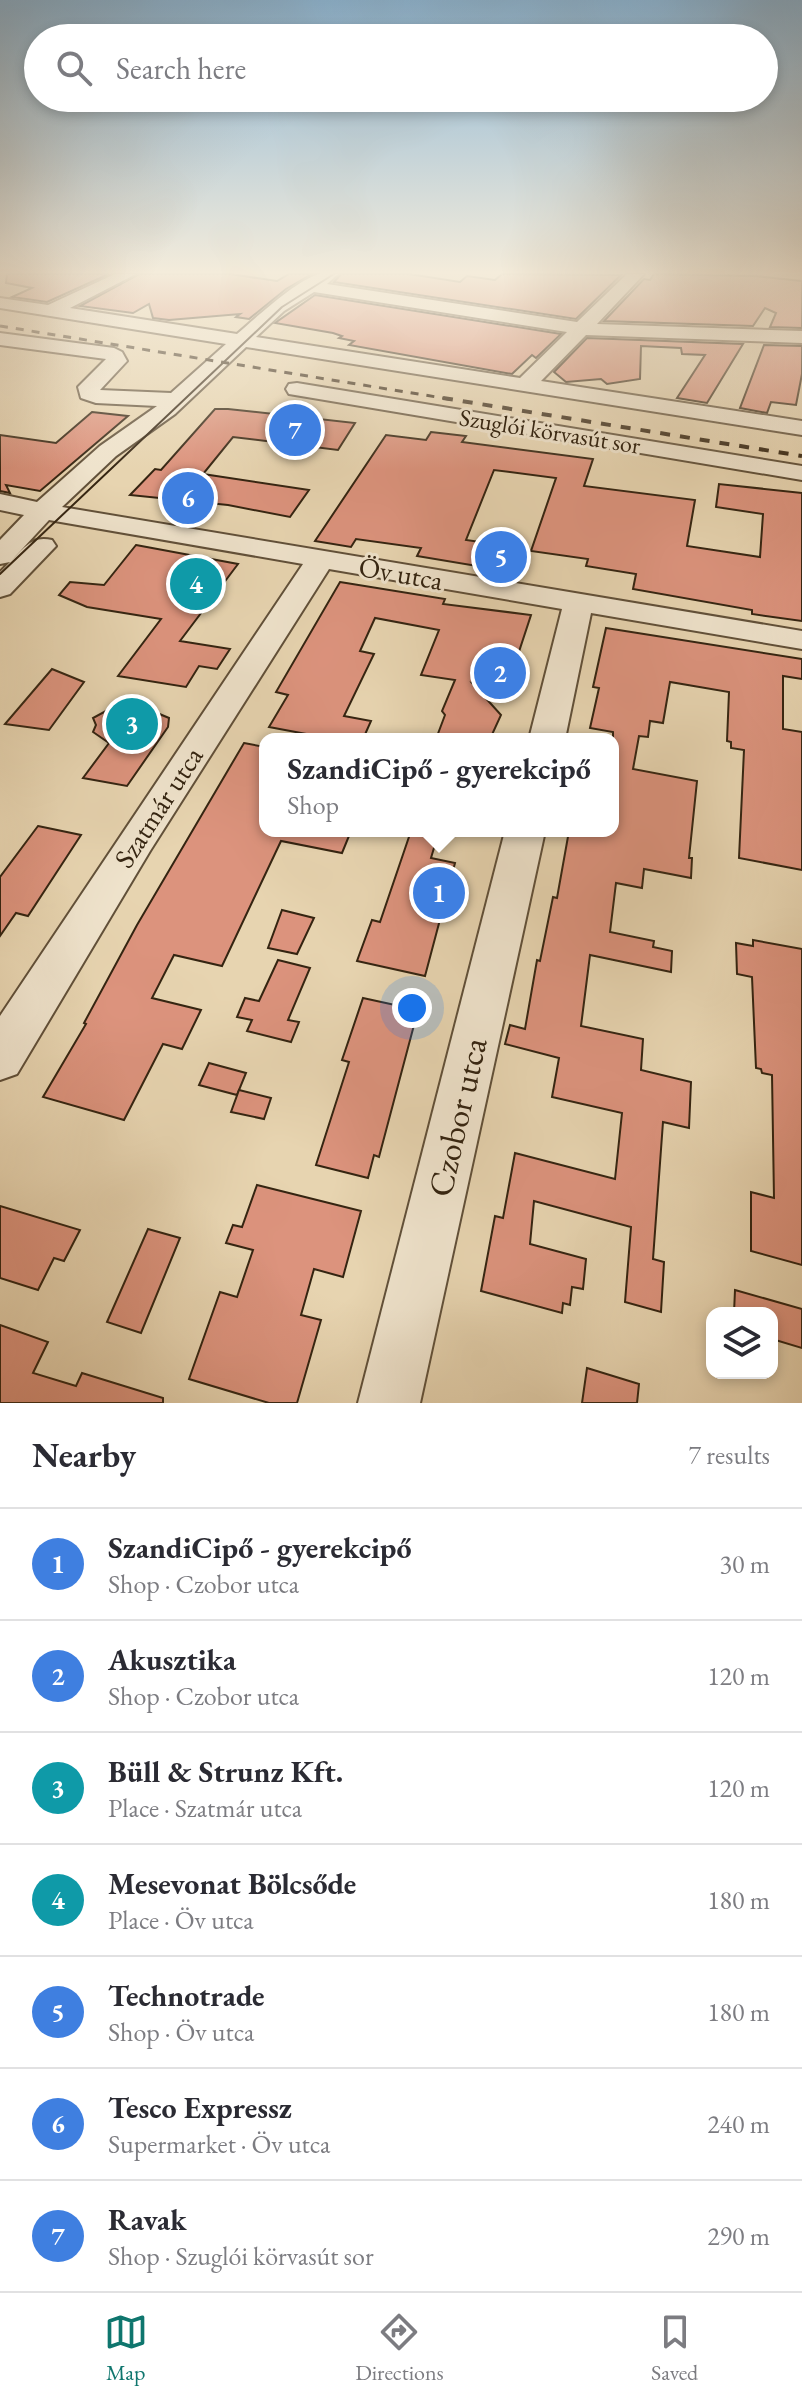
<!DOCTYPE html>
<html lang="en">
<head>
<meta charset="utf-8">
<style>
	:root { --surface:#fff; --page:#f2f2f3; --text:#2b2b33; --muted:#7c7c81; --line:#e1e1e2; --accent:#0f766e }
	body { margin:0; font-family:"EB Garamond",serif; background:var(--page); color:var(--text) }
	.controls { position:absolute; right:24px; bottom:24px; display:grid; overflow:hidden; border-radius:16px; box-shadow:0 4px 12px #0003 }
	.controls button { width:72px; height:72px; display:grid; place-items:center; padding:0; border:0; border-bottom:2px solid var(--line); background:var(--surface); color:var(--text); font:40px sans-serif }
	.you { position:absolute; left:412px; top:1008px; width:28px; height:28px; margin:-20px; border:6px solid #fff; border-radius:50%; background:#1a73e8; box-shadow:0 0 0 12px #1a73e833 }
	.badge { display:grid; place-items:center; width:52px; height:52px; border-radius:50%; background:var(--accent); color:#fff; font-size:26px; font-weight:700 }
	.pin { position:absolute; translate:-50% -50%; border:4px solid #fff; box-shadow:0 2px 8px #0006 }
	.popup { position:absolute; left:259px; top:733px; width:360px; height:104px; box-sizing:border-box; display:grid; place-content:center; border-radius:16px; background:var(--surface); filter:drop-shadow(0 2px 6px #0005); font-size:26px; white-space:nowrap; color:var(--muted) }
	.popup b { font-size:30px; color:var(--text) }
	.popup::after { content:''; position:absolute; left:50%; top:100%; margin-left:-16px; border:16px solid transparent; border-top-color:var(--surface) }
	.list { margin:0; padding:0; list-style:none }
	h2 { display:flex; justify-content:space-between; align-items:center; height:104px; margin:0; padding:0 32px; font-size:34px }
	h2 small { font-size:26px; font-weight:400; color:var(--muted) }
	.list li { display:grid; grid-template-columns:52px 1fr auto; gap:24px; align-items:center; box-sizing:border-box; height:112px; padding:0 32px; border-top:2px solid var(--line) }
	.list b { display:block; font-size:30px; white-space:nowrap }
	.list p { margin:0; font-size:26px; white-space:nowrap; color:var(--muted) }
	.list em { font-size:26px; font-style:normal; color:var(--muted) }
	.icon { flex:none; width:44px; height:44px; fill:none; stroke:currentColor; stroke-width:2; stroke-linecap:round; stroke-linejoin:round }
	.map { position:relative; flex:none; width:802px; height:1403px; overflow:hidden }
	.search { position:absolute; background:var(--surface); box-shadow:0 4px 12px #0003; left:24px; right:24px; top:24px; height:88px; display:flex; align-items:center; gap:20px; box-sizing:border-box; padding:0 28px; border-radius:44px; color:var(--muted); font-size:30px }
	.sheet { height:888px; background:var(--surface) }
	nav { display:flex; justify-content:space-around; align-items:center; box-sizing:border-box; height:112px; border-top:2px solid var(--line); background:var(--surface); font-size:22px; color:var(--muted) }
	nav a { display:grid; justify-items:center; gap:4px }
	nav .on { color:var(--accent) }
	.map>svg:first-child { display:block }
	.building { fill:#dc937d; stroke:#342411; stroke-width:2 }
	.lines { fill:none; stroke-linecap:round; stroke-linejoin:round }
	.minor-casing { stroke:#615039; stroke-width:4 }
	.minor { fill:#efe3cc; fill-rule:evenodd }
	.tram { stroke:#342411; stroke-width:2 }
	.rail-far1 { stroke:#342411; stroke-width:3; stroke-dasharray:8 8; stroke-linecap:butt }
	.rail { stroke:#342411; stroke-width:4; stroke-dasharray:10 10; stroke-linecap:butt }
	.labels { text-anchor:middle; dominant-baseline:central; stroke-width:6; stroke-linejoin:round; paint-order:stroke }
	.far-street-label { font-size:24px; fill:#342411; stroke:#efe3cc }
	.street-label { font-size:28px; fill:#342411; stroke:#efe3cc }
	.near-street-label { font-size:34px; fill:#342411; stroke:#efe3cc }
</style>
</head>
<body>
<div class="map">
<svg width="802" height="1403" viewBox="0 0 802 1403">
	<rect width="100%" height="100%" fill="#e7d4b0"/>
	<filter id="stains"><feTurbulence type="fractalNoise" baseFrequency=".0025" numOctaves="4"/><feColorMatrix values="0 0 0 0 .2 0 0 0 0 .09 0 0 0 0 .02 0 0 0 .5 -.17"/></filter>
	<radialGradient id="worn" r=".72"><stop offset=".6" stop-color="#630" stop-opacity="0"/><stop offset="1" stop-color="#630" stop-opacity=".3"/></radialGradient>
	<!-- building -->
	<g class="building">
		<path d="M 7,274 L 109,274 L 47,302 L 12,297 L 32,288 L 6,283 Z"/>
		<path d="M 139,274 L 230,274 L 277,281 L 289,274 L 312,274 L 286,289 L 249,319 L 236,317 L 240,314 L 169,320 L 153,318 L 149,304 L 133,313 L 80,306 Z"/>
		<path d="M 341,274 L 409,274 L 460,282 L 467,276 L 495,280 L 502,274 L 621,275 L 576,319 L 334,282 Z"/>
		<path d="M 654,274 L 756,276 L 802,281 L 802,328 L 770,327 L 776,313 L 765,308 L 753,326 L 604,321 L 644,279 L 650,280 Z"/>
		<path d="M 315,295 L 561,334 L 536,358 L 532,355 L 512,374 L 349,345 L 354,341 L 339,338 L 342,336 L 333,333 L 275,323 Z"/>
		<path d="M 587,338 L 743,344 L 707,403 L 677,398 L 705,355 L 682,354 L 681,348 L 641,346 L 640,379 L 607,384 L 601,379 L 566,382 L 554,372 Z"/>
		<path d="M 764,345 L 802,346 L 802,374 L 796,405 L 771,402 L 767,413 L 740,408 Z"/>
		<path d="M 215,409 L 228,409 L 355,423 L 338,450 L 233,437 L 203,474 L 309,490 L 290,517 L 228,505 L 130,495 L 155,469 L 161,470 Z"/>
		<path d="M 92,412 L 128,416 L 40,491 L 6,485 L 10,493 L 0,491 L 0,435 L 56,443 Z"/>
		<path d="M 431,432 L 466,436 L 462,442 L 593,459 L 584,486 L 695,500 L 687,546 L 760,557 L 763,514 L 716,507 L 719,484 L 802,493 L 802,621 L 752,614 L 752,610 L 633,589 L 636,574 L 586,566 L 588,559 L 531,551 L 556,478 L 494,470 L 466,540 L 522,548 L 513,572 L 417,556 L 421,548 L 356,539 L 351,547 L 315,541 L 386,435 L 426,440 Z"/>
		<path d="M 136,545 L 238,564 L 180,641 L 230,649 L 217,669 L 199,666 L 186,687 L 118,676 L 161,619 L 87,607 L 59,595 L 70,582 L 104,585 Z"/>
		<path d="M 340,582 L 445,599 L 443,604 L 531,615 L 507,688 L 472,683 L 501,715 L 490,739 L 436,739 L 445,715 L 442,711 L 455,680 L 421,675 L 439,630 L 375,618 L 360,651 L 374,654 L 344,716 L 371,721 L 363,739 L 333,739 L 269,727 L 288,695 L 276,692 Z"/>
		<path d="M 606,628 L 802,659 L 802,679 L 783,676 L 783,729 L 802,732 L 802,870 L 739,858 L 744,750 L 731,748 L 731,742 L 727,741 L 729,692 L 670,682 L 663,723 L 650,721 L 648,737 L 639,736 L 633,769 L 697,781 L 689,858 L 692,858 L 691,878 L 644,869 L 642,888 L 616,883 L 610,932 L 654,941 L 653,947 L 672,951 L 671,972 L 590,955 L 581,1026 L 643,1039 L 641,1070 L 691,1082 L 689,1128 L 663,1122 L 653,1259 L 664,1262 L 661,1312 L 625,1302 L 631,1227 L 534,1201 L 530,1244 L 586,1259 L 583,1289 L 572,1287 L 570,1305 L 563,1303 L 562,1313 L 481,1291 L 495,1216 L 503,1218 L 515,1153 L 615,1179 L 622,1113 L 552,1097 L 559,1058 L 505,1044 L 510,1025 L 525,1029 L 537,960 L 540,961 L 553,897 L 557,898 L 569,831 L 613,831 L 613,732 L 590,728 L 599,688 L 593,687 Z"/>
		<path d="M 52,669 L 84,682 L 49,730 L 5,724 Z"/>
		<path d="M 126,700 L 169,718 L 168,727 L 127,786 L 83,778 L 109,743 L 93,732 L 96,725 L 93,718 Z"/>
		<path d="M 244,743 L 265,747 L 265,831 L 351,831 L 342,853 L 281,841 L 222,966 L 174,955 L 152,998 L 201,1010 L 182,1049 L 163,1044 L 124,1120 L 43,1097 L 86,1024 L 84,1023 L 137,925 Z"/>
		<path d="M 38,826 L 81,835 L 28,916 L 16,913 L 0,936 L 0,877 Z"/>
		<path d="M 411,831 L 439,831 L 431,858 L 455,863 L 425,976 L 357,961 L 372,920 L 380,922 Z"/>
		<path d="M 282,910 L 314,918 L 297,954 L 268,948 Z"/>
		<path d="M 753,940 L 802,949 L 802,1265 L 751,1251 L 751,1192 L 774,1198 L 772,1075 L 762,1073 L 761,1069 L 756,1068 L 752,977 L 737,974 L 736,943 L 753,946 Z"/>
		<path d="M 278,960 L 310,968 L 288,1020 L 299,1022 L 291,1042 L 247,1031 L 252,1020 L 237,1017 L 245,998 L 259,1001 Z"/>
		<path d="M 363,998 L 418,1010 L 379,1157 L 374,1155 L 368,1178 L 316,1165 L 349,1062 L 342,1060 Z"/>
		<path d="M 209,1063 L 246,1073 L 237,1095 L 199,1085 Z"/>
		<path d="M 239,1090 L 271,1098 L 264,1119 L 231,1112 Z"/>
		<path d="M 257,1185 L 361,1211 L 343,1277 L 314,1269 L 301,1315 L 321,1320 L 297,1403 L 269,1403 L 189,1379 L 220,1292 L 237,1297 L 253,1250 L 226,1243 L 233,1225 L 242,1227 Z"/>
		<path d="M 0,1206 L 80,1230 L 64,1261 L 54,1258 L 38,1290 L 0,1278 Z"/>
		<path d="M 148,1229 L 180,1238 L 141,1333 L 107,1322 Z"/>
		<path d="M 735,1290 L 802,1309 L 802,1348 L 772,1339 L 772,1313 L 734,1313 Z"/>
		<path d="M 0,1325 L 48,1342 L 33,1373 L 76,1386 L 82,1373 L 163,1398 L 163,1403 L 0,1403 Z"/>
		<path d="M 587,1368 L 639,1384 L 637,1403 L 582,1403 Z"/>
	</g>
	<g class="lines">
		<!-- minor casing -->
		<g class="minor-casing">
			<g id="minor">
				<path d="M 115,274 L 136,274 L 70,308 L 237,334 C 257,317 295,281 319,274 C 324,272 333,274 338,274 L 327,284 L 577,322 L 627,274 L 644,274 L 597,324 L 802,331 L 802,343 L 586,335 L 541,381 L 802,421 L 802,435 L 246,347 L 175,414 L 116,456 L 62,507 L 802,631 L 802,649 L 591,613 L 565,739 L 529,739 L 562,609 L 329,569 L 150,851 L 17,1074 L 0,1080 L 0,1016 L 303,564 L 49,520 L 11,561 C 24,548 32,535 52,540 L 56,546 L 10,594 L 0,597 L 0,572 L 10,562 L 0,564 L 0,540 L 24,515 L 0,510 L 0,494 L 37,502 L 100,446 L 157,406 L 96,403 L 81,398 L 78,387 L 106,359 L 0,345 L 0,333 L 114,348 L 122,352 L 127,361 L 100,390 L 171,393 L 226,344 L 0,308 L 0,298 L 48,305 ZM 314,292 L 567,332 L 520,378 L 256,337 L 284,311 Z"/>
				<path d="M 297,383 L 802,466 L 802,480 L 289,394 L 286,389 L 289,384 Z"/>
				<path d="M 505,831 L 545,831 L 420,1403 L 358,1403 Z"/>
			</g>
		</g>
		<!-- minor -->
		<use href="#minor" class="minor"/>
		<!-- tram -->
		<path class="tram" d="M 0,574 L 282,307 L 334,274"/>
		<!-- rail-far1 -->
		<path class="rail-far1" d="M 0,326 L 455,400"/>
		<!-- rail -->
		<path class="rail" d="M 443,398 L 802,456"/>
	</g>
	<!-- sky -->
	<linearGradient id="sky" x2="0" y2="1"><stop stop-color="#89b4d4"/><stop offset="0.58" stop-color="#f4ecdb"/><stop offset="1" stop-color="#f4ecdb" stop-opacity="0"/></linearGradient>
	<rect width="802" height="470" fill="url(#sky)"/>
	<g class="labels">
		<!-- far-street labels -->
		<g class="far-street-label">
			<text transform="translate(550 431) rotate(9)">Szuglói körvasút sor</text>
		</g>
		<!-- street labels -->
		<g class="street-label">
			<text transform="translate(401 573) rotate(10)">Öv utca</text>
			<text transform="translate(158 807) rotate(-57)">Szatmár utca</text>
		</g>
		<!-- near-street labels -->
		<g class="near-street-label">
			<text transform="translate(457 1117) rotate(-77)">Czobor utca</text>
		</g>
	</g>
	<rect width="100%" height="100%" filter="url(#stains)"/>
	<rect width="100%" height="100%" fill="url(#worn)"/>
</svg>
<div class="controls">
<button><svg class="icon" aria-label="layers" viewBox="0 0 24 24"><path d="M12 4l9 5-9 5-9-5zM3 14l9 5 9-5"/></svg></button>
</div>
<div class="you"></div>
<div class="pin badge" style="left:439px;top:893px;background:#3f7fe0">1</div>
<div class="popup"><b>SzandiCipő - gyerekcipő</b>Shop</div>
<div class="pin badge" style="left:500px;top:673px;background:#3f7fe0">2</div>
<div class="pin badge" style="left:132px;top:724px;background:#0f9aa8">3</div>
<div class="pin badge" style="left:196px;top:584px;background:#0f9aa8">4</div>
<div class="pin badge" style="left:501px;top:557px;background:#3f7fe0">5</div>
<div class="pin badge" style="left:188px;top:498px;background:#3f7fe0">6</div>
<div class="pin badge" style="left:295px;top:430px;background:#3f7fe0">7</div>
<div class="search"><svg class="icon" aria-label="search" viewBox="0 0 24 24"><circle cx="10" cy="10" r="6"/><path d="M15 15l6 6"/></svg>Search here</div>
</div>
<section class="sheet">
<h2>Nearby<small>7 results</small></h2>
<ul class="list">
<li><span class="badge" style="background:#3f7fe0">1</span><div><b>SzandiCipő - gyerekcipő</b><p>Shop · Czobor utca</p></div><em>30 m</em></li>
<li><span class="badge" style="background:#3f7fe0">2</span><div><b>Akusztika</b><p>Shop · Czobor utca</p></div><em>120 m</em></li>
<li><span class="badge" style="background:#0f9aa8">3</span><div><b>Büll &amp; Strunz Kft.</b><p>Place · Szatmár utca</p></div><em>120 m</em></li>
<li><span class="badge" style="background:#0f9aa8">4</span><div><b>Mesevonat Bölcsőde</b><p>Place · Öv utca</p></div><em>180 m</em></li>
<li><span class="badge" style="background:#3f7fe0">5</span><div><b>Technotrade</b><p>Shop · Öv utca</p></div><em>180 m</em></li>
<li><span class="badge" style="background:#3f7fe0">6</span><div><b>Tesco Expressz</b><p>Supermarket · Öv utca</p></div><em>240 m</em></li>
<li><span class="badge" style="background:#3f7fe0">7</span><div><b>Ravak</b><p>Shop · Szuglói körvasút sor</p></div><em>290 m</em></li>
</ul>
</section>
<nav>
<a class="on"><svg class="icon" aria-label="map" viewBox="0 0 24 24"><path d="M3 6l6-2 6 2 6-2v14l-6 2-6-2-6 2zM9 4v14M15 6v14"/></svg>Map</a>
<a><svg class="icon" aria-label="directions" viewBox="0 0 24 24"><path d="M12 3l9 9-9 9-9-9zM9 14v-3h6M13 9l2 2-2 2"/></svg>Directions</a>
<a><svg class="icon" aria-label="saved" viewBox="0 0 24 24"><path d="M7 4h10v16l-5-4-5 4z"/></svg>Saved</a>
</nav>
</body>
</html>
